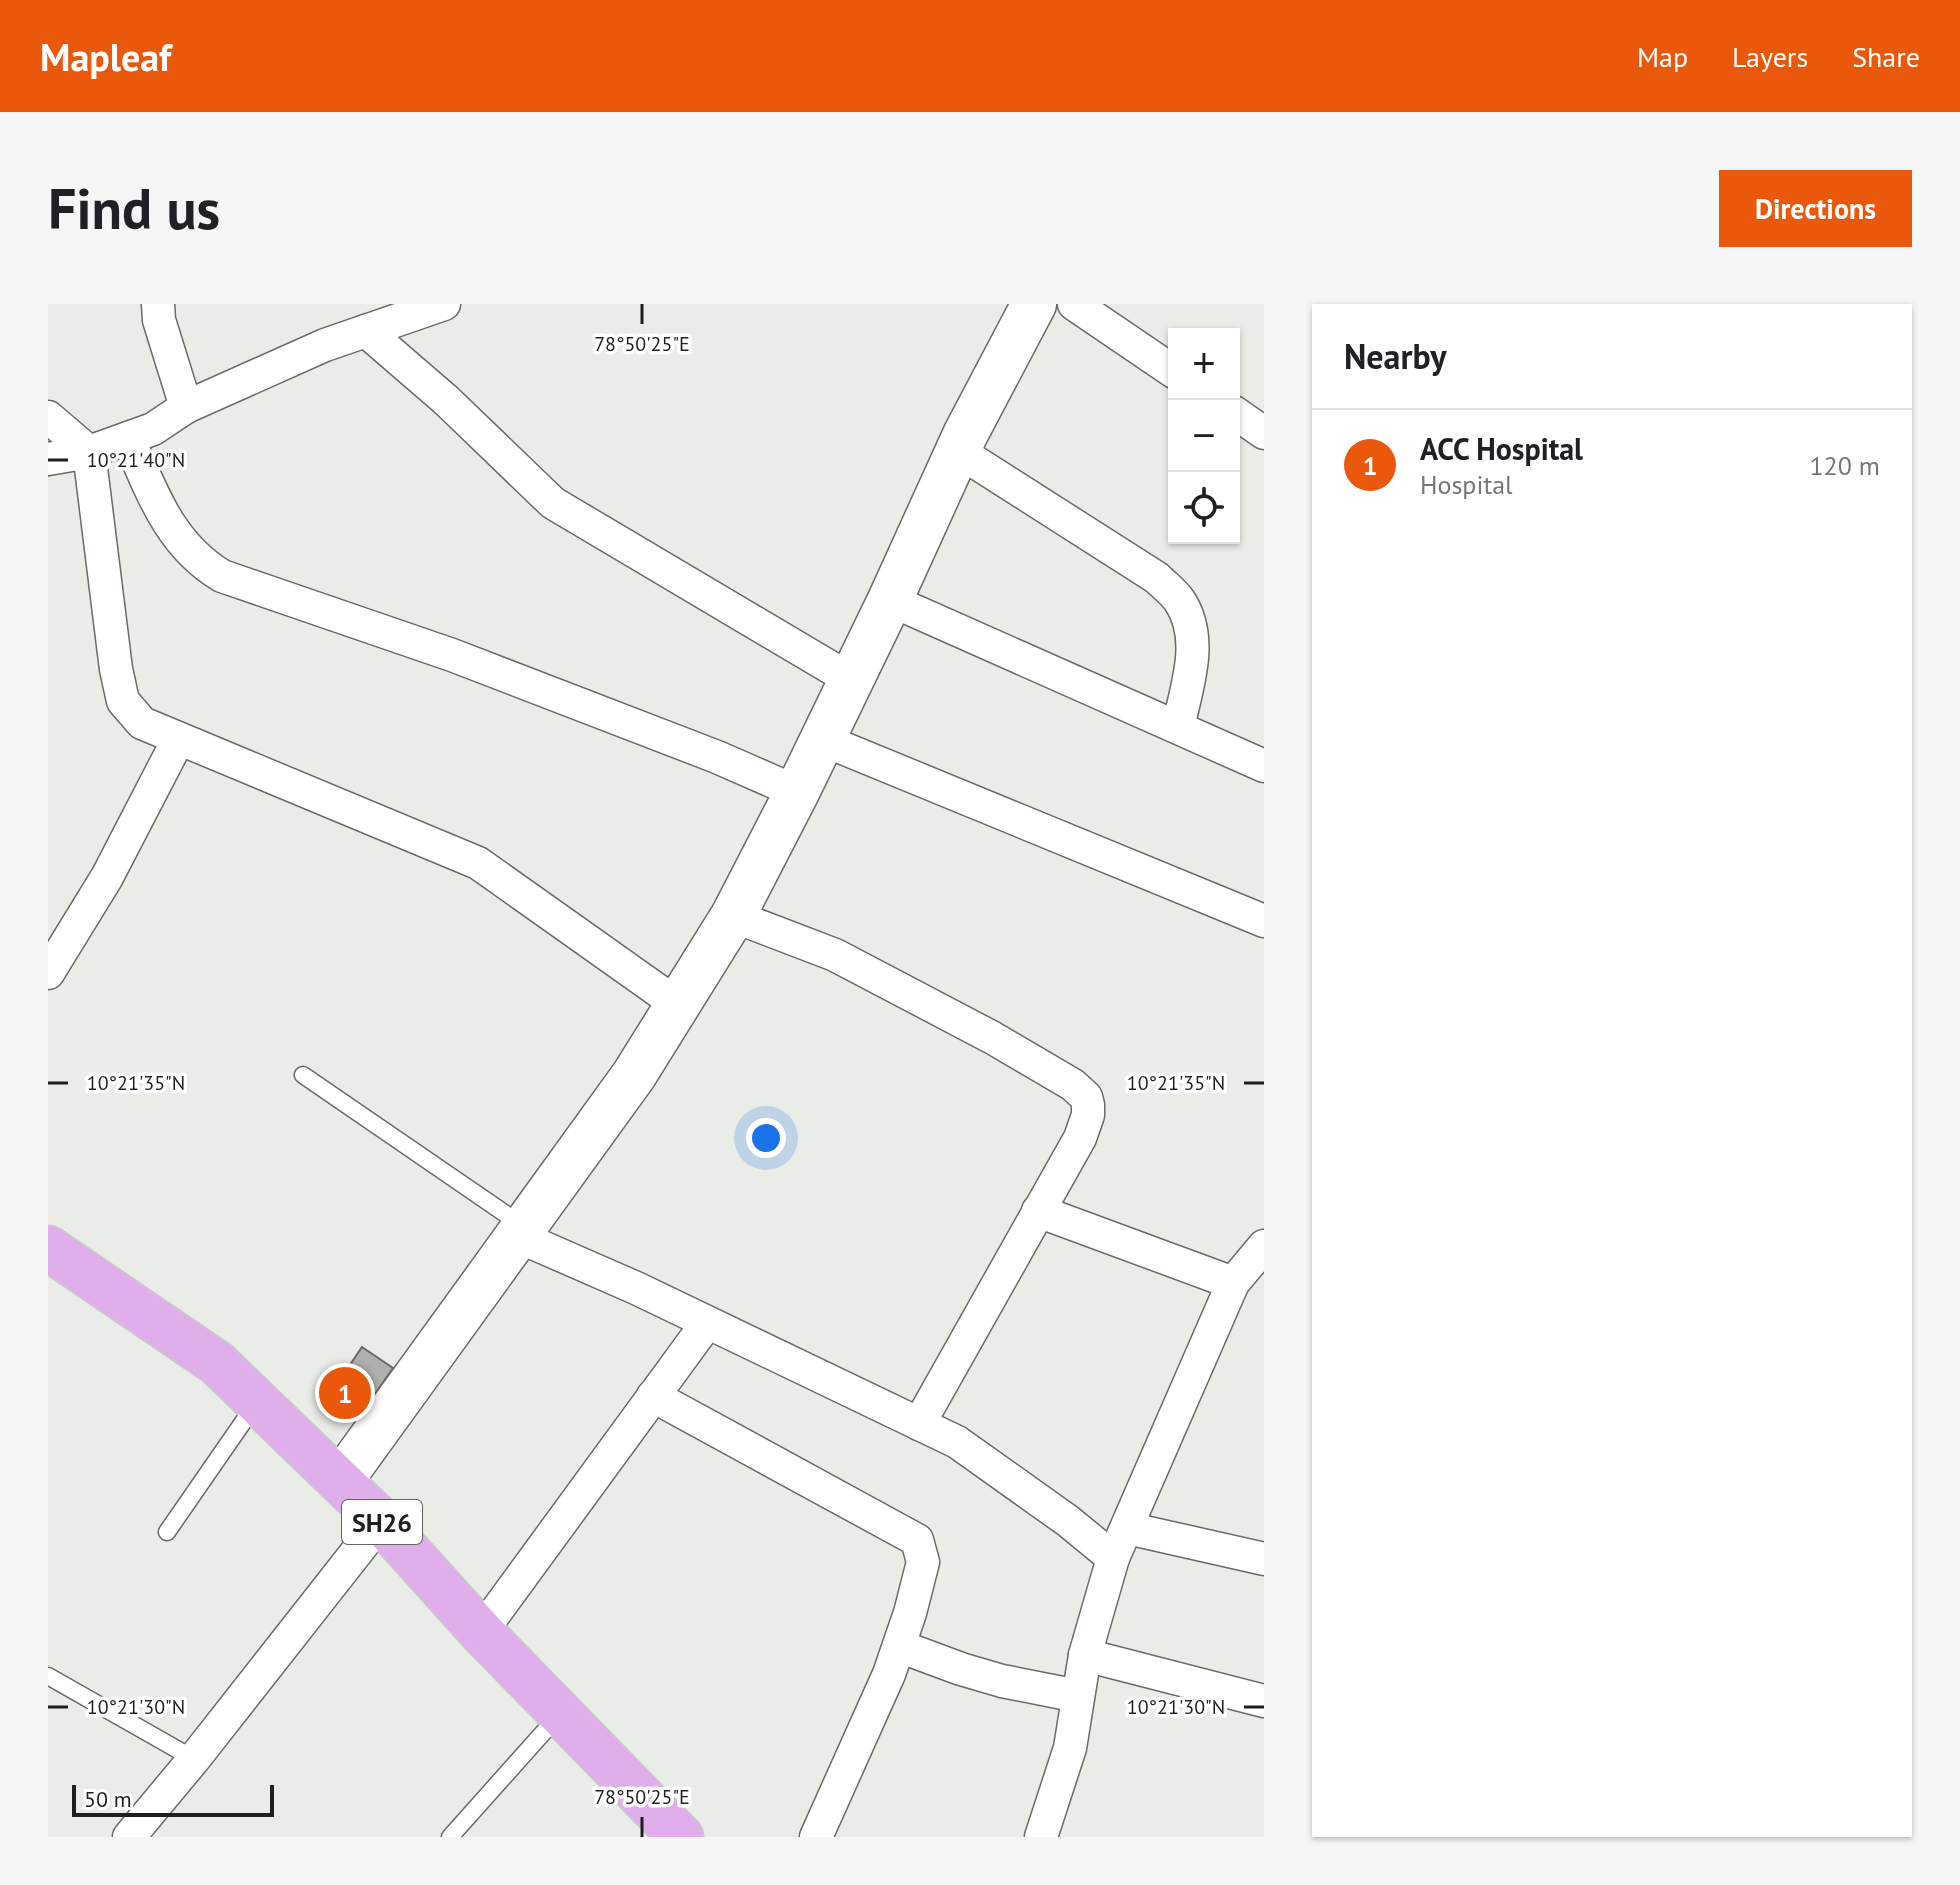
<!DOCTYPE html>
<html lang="en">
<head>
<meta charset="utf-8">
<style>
	:root { --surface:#fff; --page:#f6f6f6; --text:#202124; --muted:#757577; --line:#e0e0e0; --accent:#ea580c }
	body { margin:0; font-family:"PT Sans",sans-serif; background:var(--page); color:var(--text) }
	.controls { position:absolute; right:24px; top:24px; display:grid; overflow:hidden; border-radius:0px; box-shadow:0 2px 6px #0004 }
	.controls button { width:72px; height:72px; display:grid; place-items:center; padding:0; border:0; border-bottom:2px solid var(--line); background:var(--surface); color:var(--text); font:40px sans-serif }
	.scale { position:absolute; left:24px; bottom:20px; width:202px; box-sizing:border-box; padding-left:8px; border:4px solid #1f201e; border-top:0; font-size:22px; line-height:28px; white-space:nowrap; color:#1f201e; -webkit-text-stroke:6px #fff; paint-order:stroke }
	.you { position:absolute; left:718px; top:834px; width:28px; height:28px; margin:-20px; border:6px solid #fff; border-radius:50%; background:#1a73e8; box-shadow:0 0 0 12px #1a73e833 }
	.badge { display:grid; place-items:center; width:52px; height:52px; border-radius:50%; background:var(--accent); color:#fff; font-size:26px; font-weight:700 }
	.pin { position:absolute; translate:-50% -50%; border:4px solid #fff; box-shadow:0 2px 8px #0006 }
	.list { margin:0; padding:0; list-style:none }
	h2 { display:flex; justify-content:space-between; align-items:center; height:104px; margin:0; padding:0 32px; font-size:34px }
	h2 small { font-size:26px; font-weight:400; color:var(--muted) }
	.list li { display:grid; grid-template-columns:52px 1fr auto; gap:24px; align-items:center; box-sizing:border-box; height:112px; padding:0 32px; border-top:2px solid var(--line) }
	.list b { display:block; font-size:30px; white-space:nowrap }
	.list p { margin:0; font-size:26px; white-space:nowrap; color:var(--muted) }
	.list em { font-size:26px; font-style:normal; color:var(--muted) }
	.icon { flex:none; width:44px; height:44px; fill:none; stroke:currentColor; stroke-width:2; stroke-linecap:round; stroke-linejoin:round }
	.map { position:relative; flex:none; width:1216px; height:1533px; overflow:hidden; border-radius:0px }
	header { display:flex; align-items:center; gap:48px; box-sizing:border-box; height:112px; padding:0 40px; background:var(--accent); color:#fff }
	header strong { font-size:38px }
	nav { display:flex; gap:44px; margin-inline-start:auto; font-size:28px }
	.intro { display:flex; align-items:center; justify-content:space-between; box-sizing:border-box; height:192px; padding:0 48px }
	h1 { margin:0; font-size:56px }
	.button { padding:20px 36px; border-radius:0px; background:var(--accent); color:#fff; font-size:28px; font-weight:700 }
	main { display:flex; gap:48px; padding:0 48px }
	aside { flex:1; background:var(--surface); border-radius:0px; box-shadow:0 2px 6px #0004 }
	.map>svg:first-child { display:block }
	.building { fill:#adb0ac; stroke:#676a66; stroke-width:2 }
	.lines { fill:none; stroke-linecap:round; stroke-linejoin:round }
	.lane-casing { stroke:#686b67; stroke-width:19 }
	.street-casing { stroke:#686b67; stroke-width:35 }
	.secondary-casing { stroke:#686b67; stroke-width:47 }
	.primary-casing { stroke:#c9c9c9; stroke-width:47 }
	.lane { stroke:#fff; stroke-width:16 }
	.street { stroke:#fff; stroke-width:32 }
	.secondary { stroke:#fff; stroke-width:44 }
	.primary { stroke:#e0afeb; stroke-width:44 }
	.ticks { fill:none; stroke:#1f201e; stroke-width:3 }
	.labels { text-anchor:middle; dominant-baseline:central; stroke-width:7; stroke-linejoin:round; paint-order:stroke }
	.shield { fill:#fff; stroke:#626362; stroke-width:2 }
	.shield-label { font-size:26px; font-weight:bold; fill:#1f201e }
	.ticks-label { font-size:20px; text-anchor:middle; fill:#1f201e; stroke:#fff; stroke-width:7; stroke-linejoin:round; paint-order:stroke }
</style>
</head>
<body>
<header>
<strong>Mapleaf</strong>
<nav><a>Map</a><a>Layers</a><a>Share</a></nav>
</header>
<div class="intro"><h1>Find us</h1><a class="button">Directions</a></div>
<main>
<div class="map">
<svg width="1216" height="1533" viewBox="0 0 1216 1533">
	<rect width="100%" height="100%" fill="#e9ece7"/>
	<!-- building -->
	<path class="building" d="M 314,1043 L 345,1064 L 309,1116 L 279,1095 Z"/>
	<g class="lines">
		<!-- lane casing -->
		<g class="lane-casing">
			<g id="lane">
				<path d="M 255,771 L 475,922"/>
				<path d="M 119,1228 L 209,1098"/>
				<path d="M 0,1372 L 146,1455"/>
				<path d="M 402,1533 L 511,1411"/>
			</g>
		</g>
		<!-- street casing -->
		<g class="street-casing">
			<g id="street">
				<path d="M 110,0 L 111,16 L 138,103"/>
				<path d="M 1026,0 L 1126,68"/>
				<path d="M 318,27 L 398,96 L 505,199 L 802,375"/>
				<path d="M 1186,108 L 1216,129"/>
				<path d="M 0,113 L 41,148 L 68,365 L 75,397 L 94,419 L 430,559 L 629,700"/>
				<path d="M 80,134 C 104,188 121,240 174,272 L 404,351 L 669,453 L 749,488"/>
				<path d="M 910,147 L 1109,274 C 1116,281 1125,288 1131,296 C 1157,334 1139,382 1130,423"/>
				<path d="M 0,155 L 41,148 L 105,125 L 138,103 L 277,41 L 396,0"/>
				<path d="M 842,296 L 1216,462"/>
				<path d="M 773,435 L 1216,617"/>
				<path d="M 685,612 L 787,651 L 945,734 L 1025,781 L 1038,793 L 1040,801 L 1040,811 L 1032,834 L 871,1120"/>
				<path d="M 0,669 L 59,573 L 130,436"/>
				<path d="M 990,907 L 1185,979"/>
				<path d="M 469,932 L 588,984 L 909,1138 L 1020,1217 L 1065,1254"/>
				<path d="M 605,1092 L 869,1236 L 875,1258 L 862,1309 L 841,1370 L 768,1533"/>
				<path d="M 1079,1224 L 1216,1255"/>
				<path d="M 433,1328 L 659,1019"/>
				<path d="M 851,1342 L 913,1365 L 954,1377 L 1030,1392"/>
				<path d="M 1037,1351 L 1216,1397"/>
				<path d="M 81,1533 L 146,1455 L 333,1217"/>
				<path d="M 993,1533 L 1022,1444 L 1037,1351 L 1065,1254 L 1185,979 L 1216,942"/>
			</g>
		</g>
		<!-- secondary casing -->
		<g class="secondary-casing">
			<path id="secondary" d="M 293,1176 L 586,771 L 685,612 L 749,488 L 842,296 L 917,131 L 986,0"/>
		</g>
		<!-- primary casing -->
		<g class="primary-casing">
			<path id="primary" d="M 0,944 L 169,1059 L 333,1217 L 433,1328 L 633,1533"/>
		</g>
		<!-- lane -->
		<use href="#lane" class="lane"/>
		<!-- street -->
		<use href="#street" class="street"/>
		<!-- secondary -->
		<use href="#secondary" class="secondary"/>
		<!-- primary -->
		<use href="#primary" class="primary"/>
	</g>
	<!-- ticks -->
	<path class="ticks" d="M 594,0 L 594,20M 0,156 L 20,156M 0,779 L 20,779M 1196,779 L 1216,779M 0,1403 L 20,1403M 1196,1403 L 1216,1403M 594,1513 L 594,1533"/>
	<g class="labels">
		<!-- shield labels -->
		<rect class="shield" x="294" y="1196" width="80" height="44" rx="6"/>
		<g class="shield-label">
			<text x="334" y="1218">SH26</text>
		</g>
	</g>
	<g class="ticks-label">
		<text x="594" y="47">78°50'25"E</text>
		<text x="88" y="163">10°21'40"N</text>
		<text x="88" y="786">10°21'35"N</text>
		<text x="1128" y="786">10°21'35"N</text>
		<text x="88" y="1410">10°21'30"N</text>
		<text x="1128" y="1410">10°21'30"N</text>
		<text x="594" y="1500">78°50'25"E</text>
	</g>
</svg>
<div class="controls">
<button>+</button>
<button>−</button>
<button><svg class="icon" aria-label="locate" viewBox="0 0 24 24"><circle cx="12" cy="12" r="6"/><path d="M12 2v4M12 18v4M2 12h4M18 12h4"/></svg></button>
</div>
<div class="scale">50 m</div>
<div class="you"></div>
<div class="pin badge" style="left:297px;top:1089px">1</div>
</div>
<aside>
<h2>Nearby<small></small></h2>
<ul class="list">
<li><span class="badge">1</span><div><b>ACC Hospital</b><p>Hospital</p></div><em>120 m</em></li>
</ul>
</aside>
</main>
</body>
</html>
